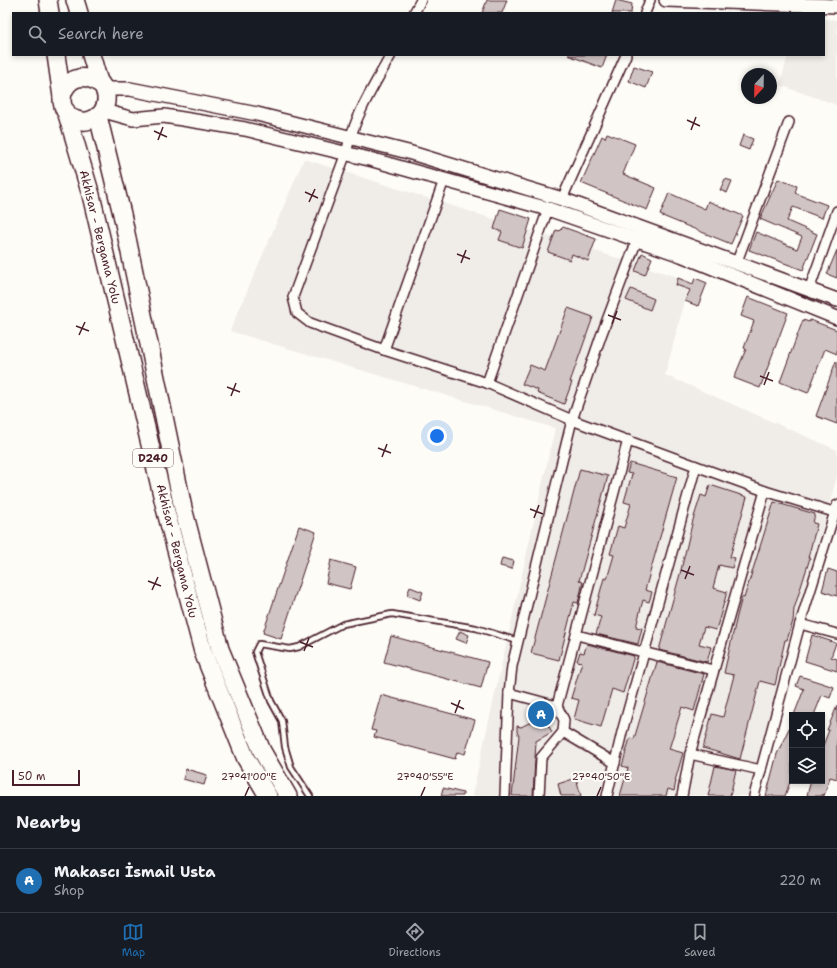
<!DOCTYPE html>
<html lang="en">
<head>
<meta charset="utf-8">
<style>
	:root { --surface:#171b24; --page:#242831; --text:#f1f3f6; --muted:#9ea1a6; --line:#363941; --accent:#1f6fb2 }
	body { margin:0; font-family:"Shantell Sans",sans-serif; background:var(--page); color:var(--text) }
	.controls { position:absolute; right:12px; bottom:12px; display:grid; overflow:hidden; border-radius:0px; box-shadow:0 2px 6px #0003 }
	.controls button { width:36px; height:36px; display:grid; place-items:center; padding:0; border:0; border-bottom:1px solid var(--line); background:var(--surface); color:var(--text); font:20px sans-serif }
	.compass { position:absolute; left:741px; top:68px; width:36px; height:36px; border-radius:50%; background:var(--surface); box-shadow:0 2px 6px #0003; rotate:202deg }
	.scale { position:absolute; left:12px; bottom:10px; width:68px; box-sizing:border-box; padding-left:4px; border:2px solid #4a1f2b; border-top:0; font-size:11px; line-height:14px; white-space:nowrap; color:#4a1f2b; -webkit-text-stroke:3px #fdfcf7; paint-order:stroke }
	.you { position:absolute; left:437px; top:436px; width:14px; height:14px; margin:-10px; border:3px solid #fff; border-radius:50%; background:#1a73e8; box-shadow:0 0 0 6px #1a73e833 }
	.badge { display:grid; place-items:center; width:26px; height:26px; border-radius:50%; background:var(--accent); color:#fff; font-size:13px; font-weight:700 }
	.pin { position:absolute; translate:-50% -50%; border:2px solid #fff; box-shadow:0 1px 4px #0006 }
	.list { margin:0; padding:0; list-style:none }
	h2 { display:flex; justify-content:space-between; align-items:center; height:52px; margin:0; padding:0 16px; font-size:17px }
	h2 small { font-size:13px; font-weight:400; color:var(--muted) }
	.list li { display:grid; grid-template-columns:26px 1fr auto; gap:12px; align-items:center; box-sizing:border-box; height:64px; padding:0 16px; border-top:1px solid var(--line) }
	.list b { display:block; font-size:15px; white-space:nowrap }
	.list p { margin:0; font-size:13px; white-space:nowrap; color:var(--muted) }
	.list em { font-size:13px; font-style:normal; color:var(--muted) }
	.icon { flex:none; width:22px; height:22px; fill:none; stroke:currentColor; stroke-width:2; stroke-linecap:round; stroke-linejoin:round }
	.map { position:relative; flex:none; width:837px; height:796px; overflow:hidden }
	.search { position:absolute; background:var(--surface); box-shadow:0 2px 6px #0003; left:12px; right:12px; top:12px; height:44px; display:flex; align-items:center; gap:10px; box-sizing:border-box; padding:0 14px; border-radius:0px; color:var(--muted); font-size:15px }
	.sheet { height:116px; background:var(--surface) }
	nav { display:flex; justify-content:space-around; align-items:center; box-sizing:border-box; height:56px; border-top:1px solid var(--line); background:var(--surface); font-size:11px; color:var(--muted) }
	nav a { display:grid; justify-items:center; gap:2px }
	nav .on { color:var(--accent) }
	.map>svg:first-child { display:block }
	.built { fill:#f0ece8 }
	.building { fill:#d0c5c4; stroke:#4a1f2b }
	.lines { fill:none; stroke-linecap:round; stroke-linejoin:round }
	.lane-casing { stroke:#4a1f2b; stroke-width:8 }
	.street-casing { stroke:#4a1f2b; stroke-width:12 }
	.secondary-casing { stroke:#4a1f2b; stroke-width:16 }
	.highway-casing { stroke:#4a1f2b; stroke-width:20 }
	.lane { stroke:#fdfcf7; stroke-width:4.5 }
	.street { stroke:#fdfcf7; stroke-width:9 }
	.secondary { stroke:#fdfcf7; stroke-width:13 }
	.highway { stroke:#fdfcf7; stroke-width:17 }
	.ticks { fill:none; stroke:#4a1f2b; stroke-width:1.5 }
	.labels { text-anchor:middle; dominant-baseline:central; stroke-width:4; stroke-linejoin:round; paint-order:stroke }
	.shield { fill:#fdfcf7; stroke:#806168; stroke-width:1 }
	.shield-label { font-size:11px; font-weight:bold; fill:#4a1f2b }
	.street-label { font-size:12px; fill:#4a1f2b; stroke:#fdfcf7 }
	.ticks-label { font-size:10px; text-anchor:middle; fill:#4a1f2b; stroke:#fdfcf7; stroke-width:4; stroke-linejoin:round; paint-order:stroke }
</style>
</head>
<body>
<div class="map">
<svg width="837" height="796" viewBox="0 0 837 796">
	<rect width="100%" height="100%" fill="#fdfcf7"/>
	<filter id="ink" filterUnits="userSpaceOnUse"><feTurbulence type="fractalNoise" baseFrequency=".025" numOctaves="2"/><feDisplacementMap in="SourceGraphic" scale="8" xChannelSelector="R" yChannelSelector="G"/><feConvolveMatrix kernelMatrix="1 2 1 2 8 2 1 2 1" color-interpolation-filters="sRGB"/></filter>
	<g filter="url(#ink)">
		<!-- built -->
		<g class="built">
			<path d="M 824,19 L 837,20 L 837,105 L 780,85 L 788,55 L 824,55 Z"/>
			<path d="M 304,159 L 690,281 L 665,375 L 837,450 L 837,476 L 749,796 L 472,796 L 555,428 L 230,331 Z"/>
		</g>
		<!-- building -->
		<g class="building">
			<path d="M 487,0 L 507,0 L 502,13 L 482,13 Z"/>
			<path d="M 616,0 L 632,4 L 631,13 L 612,13 Z"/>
			<path d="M 568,55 L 607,55 L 602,68 Z"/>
			<path d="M 634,66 L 652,72 L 646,88 L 629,81 Z"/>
			<path d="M 607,133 L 635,144 L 623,174 L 656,188 L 647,210 L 581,183 L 602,136 L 605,138 Z"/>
			<path d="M 743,135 L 753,139 L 749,150 L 739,146 Z"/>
			<path d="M 725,179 L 732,181 L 727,193 L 720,190 Z"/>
			<path d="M 778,179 L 797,186 L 795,193 L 827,205 L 822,218 L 793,207 L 787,221 L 817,234 L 803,270 L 749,250 L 756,232 L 797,249 L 802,237 L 760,219 Z"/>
			<path d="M 669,193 L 705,209 L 708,201 L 743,216 L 731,244 L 660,215 Z"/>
			<path d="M 500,209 L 531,219 L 522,248 L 499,240 L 502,232 L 494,229 Z"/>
			<path d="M 563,227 L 596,239 L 588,261 L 572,254 L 570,260 L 548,252 L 556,230 L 559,231 Z"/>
			<path d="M 837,250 L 837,278 L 827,274 Z"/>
			<path d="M 642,253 L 652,258 L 645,275 L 635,271 Z"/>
			<path d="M 678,278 L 693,284 L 695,278 L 707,283 L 698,306 L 685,301 L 690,290 L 676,285 Z"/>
			<path d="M 631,289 L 654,299 L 650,310 L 626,300 Z"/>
			<path d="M 748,297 L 788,313 L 760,388 L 734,378 L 746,349 L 744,348 L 754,321 L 741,316 Z"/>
			<path d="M 568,308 L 593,317 L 570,382 L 572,382 L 564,404 L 537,393 L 538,390 L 522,384 L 530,365 L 545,371 Z"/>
			<path d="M 803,320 L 809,322 L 810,320 L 837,330 L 837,354 L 825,349 L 808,393 L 780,382 Z"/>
			<path d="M 836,361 L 837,362 L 837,424 L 816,416 Z"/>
			<path d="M 630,463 L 677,477 L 645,590 L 652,592 L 649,602 L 643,600 L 636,627 L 642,628 L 638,644 L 596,634 L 601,617 L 594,615 L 604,578 L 607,579 L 614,555 L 610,554 L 618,526 L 624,528 L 631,504 L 624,502 L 632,474 L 627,473 Z"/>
			<path d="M 580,469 L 608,476 L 579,581 L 583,582 L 578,603 L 574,602 L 559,660 L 531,653 Z"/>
			<path d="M 710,485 L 747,497 L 730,557 L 735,558 L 732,568 L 719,565 L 713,588 L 727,592 L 716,630 L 704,627 L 699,644 L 711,647 L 707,662 L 659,650 L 680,574 L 693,520 L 701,495 L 706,497 Z"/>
			<path d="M 774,502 L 815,514 L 813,523 L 817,524 L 808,558 L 810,558 L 794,609 L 793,621 L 787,640 L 785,640 L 775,685 L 760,681 L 740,759 L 703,748 L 712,714 L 723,717 L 734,675 L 724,673 L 737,616 L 742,597 L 744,598 Z"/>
			<path d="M 299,526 L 316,532 L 281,639 L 263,633 Z"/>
			<path d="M 502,558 L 514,561 L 512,569 L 500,566 Z"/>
			<path d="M 331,560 L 356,567 L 350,589 L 326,583 Z"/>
			<path d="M 828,569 L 837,572 L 837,596 L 822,591 Z"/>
			<path d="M 410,587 L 423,592 L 420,600 L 407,595 Z"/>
			<path d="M 460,631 L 469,635 L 466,643 L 456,639 Z"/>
			<path d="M 812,635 L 836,643 L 831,657 L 837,659 L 837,671 L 805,661 Z"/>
			<path d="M 391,636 L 488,662 L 481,688 L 384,662 Z"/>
			<path d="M 587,644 L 634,656 L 623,693 L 612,689 L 601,727 L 574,719 L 579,700 L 571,698 L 582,662 L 577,661 L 580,652 L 584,653 Z"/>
			<path d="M 657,662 L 704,674 L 694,711 L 682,707 L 669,749 L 683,753 L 675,781 L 676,781 L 674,791 L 668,789 L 666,796 L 620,796 L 628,768 L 622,766 L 630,738 L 634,739 Z"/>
			<path d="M 800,676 L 834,687 L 830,698 L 822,695 L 814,715 L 794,715 L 804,689 L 796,686 Z"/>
			<path d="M 381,695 L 475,720 L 465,754 L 457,752 L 455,759 L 374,737 L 376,731 L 371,730 Z"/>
			<path d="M 837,706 L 837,779 L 830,777 L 824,796 L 822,796 L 822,794 L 821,796 L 811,796 L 807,795 L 811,781 L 822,781 L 822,748 L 829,730 L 827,730 Z"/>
			<path d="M 543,716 L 552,732 L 536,741 L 533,796 L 512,796 L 519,736 L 517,732 L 517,726 L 521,727 Z"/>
			<path d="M 792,722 L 792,783 L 790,782 L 785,796 L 766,796 L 777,754 Z"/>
			<path d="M 715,766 L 736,770 L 730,796 L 708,796 Z"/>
			<path d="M 186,769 L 207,775 L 204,785 L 183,779 Z"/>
			<path d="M 576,778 L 581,796 L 561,796 L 558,784 Z"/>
			<path d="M 443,788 L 463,793 L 463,796 L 441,796 Z"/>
		</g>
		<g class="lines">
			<!-- lane casing -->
			<g class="lane-casing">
				<path id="lane" d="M 310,796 L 291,767 L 285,747 L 282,721 L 271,701 L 255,652 L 259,644 L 290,649 L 299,647 L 343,624 L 392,614 L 476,628 L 518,641"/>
			</g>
			<!-- street casing -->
			<g class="street-casing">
				<g id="street">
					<path d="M 414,13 L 421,0"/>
					<path d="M 645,13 L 650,0"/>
					<path d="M 391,55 C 373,87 354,118 346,153 L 293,297 L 297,313 L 310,323 L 384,350 L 487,383 L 572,420 L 696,466 L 765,491 L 837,513"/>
					<path d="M 562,199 L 626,55"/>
					<path d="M 736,264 L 789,122"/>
					<path d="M 809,290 L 837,211"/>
					<path d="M 384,350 L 444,180"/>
					<path d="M 487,383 L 548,209"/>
					<path d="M 800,624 L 837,634"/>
					<path d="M 577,635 L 713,670"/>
					<path d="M 509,693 L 557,706"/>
					<path d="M 690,754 L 761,770"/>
					<path d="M 615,763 L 563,732 L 564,720 L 557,706 L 628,440"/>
					<path d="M 505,796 L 509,693 L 512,666 L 572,420 L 601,336 L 637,240"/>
					<path d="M 539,796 L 541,758 L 563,732"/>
					<path d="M 607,796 L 622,732 L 696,466"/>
					<path d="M 682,796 L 690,754 L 765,491"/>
					<path d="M 754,796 L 800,624 L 837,505"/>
				</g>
			</g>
			<!-- secondary casing -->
			<g class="secondary-casing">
				<g id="secondary">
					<path d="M 666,0 L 837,6"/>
					<path d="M 104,89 L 130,89 L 257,114 L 408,152 L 562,199 L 837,300"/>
					<path d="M 104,111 L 133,119 L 164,116 L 245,129 L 373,160 L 548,209 L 681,255 L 837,318"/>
				</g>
			</g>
			<!-- highway casing -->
			<g class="highway-casing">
				<g id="highway">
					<path d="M 48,0 L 50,13"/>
					<path d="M 75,0 L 79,13"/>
					<path d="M 56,55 L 62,97"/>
					<path d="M 91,55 C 94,64 96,73 99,81 C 101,84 103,86 104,89 C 109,100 105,113 95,118 C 90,121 83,122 77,120 C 46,109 68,60 100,84"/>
					<path d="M 66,111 L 91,195 L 166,512 L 203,652 L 246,759 L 268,796"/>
					<path d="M 98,116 L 122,214 L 183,508 L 220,649 L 262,751 L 288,796"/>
				</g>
			</g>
			<!-- lane -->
			<use href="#lane" class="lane"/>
			<!-- street -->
			<use href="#street" class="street"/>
			<!-- secondary -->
			<use href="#secondary" class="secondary"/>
			<!-- highway -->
			<use href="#highway" class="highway"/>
		</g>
	</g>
	<!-- ticks -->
	<path class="ticks" d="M 687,120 L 700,126M 691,130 L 696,117M 154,131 L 167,137M 158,140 L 163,127M 305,192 L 318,198M 309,202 L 315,189M 457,254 L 470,259M 461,263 L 466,250M 608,315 L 621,320M 612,324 L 617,311M 76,326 L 89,331M 79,335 L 85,322M 760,376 L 773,381M 764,385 L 769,372M 227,387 L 240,392M 231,396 L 236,383M 378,448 L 391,453M 382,457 L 387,444M 530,509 L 543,514M 534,518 L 539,505M 681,570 L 694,575M 685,579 L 690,566M 148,581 L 161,586M 152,590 L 158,577M 300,642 L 313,647M 304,651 L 309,638M 451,703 L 464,709M 455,713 L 460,700M 245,796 L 249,787M 421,796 L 425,787M 597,796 L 601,787"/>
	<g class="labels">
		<!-- shield labels -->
		<rect class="shield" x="133" y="449" width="40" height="18" rx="3"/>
		<g class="shield-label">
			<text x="153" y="458">D240</text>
		</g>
		<!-- street labels -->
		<g class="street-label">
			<text transform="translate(100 237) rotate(76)">Akhisar - Bergama Yolu</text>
			<text transform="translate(177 551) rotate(76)">Akhisar - Bergama Yolu</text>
		</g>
	</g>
	<g class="ticks-label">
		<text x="249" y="780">27°41'00"E</text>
		<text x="425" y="780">27°40'55"E</text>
		<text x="601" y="780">27°40'50"E</text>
	</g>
</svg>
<div class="controls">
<button><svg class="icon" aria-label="locate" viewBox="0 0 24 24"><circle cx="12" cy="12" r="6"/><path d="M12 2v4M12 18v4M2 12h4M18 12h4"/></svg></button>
<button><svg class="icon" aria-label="layers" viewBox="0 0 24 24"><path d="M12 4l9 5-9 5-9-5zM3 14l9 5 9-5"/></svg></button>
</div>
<svg class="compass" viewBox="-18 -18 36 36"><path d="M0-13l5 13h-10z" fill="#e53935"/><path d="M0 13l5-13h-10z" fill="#9ea1a6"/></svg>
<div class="scale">50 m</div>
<div class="you"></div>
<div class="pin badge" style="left:541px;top:714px">A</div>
<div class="search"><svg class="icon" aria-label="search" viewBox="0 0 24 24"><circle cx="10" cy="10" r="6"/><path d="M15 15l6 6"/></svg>Search here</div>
</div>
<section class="sheet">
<h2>Nearby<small></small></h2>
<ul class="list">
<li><span class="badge">A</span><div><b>Makascı İsmail Usta</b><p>Shop</p></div><em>220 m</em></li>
</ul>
</section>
<nav>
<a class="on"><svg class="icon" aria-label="map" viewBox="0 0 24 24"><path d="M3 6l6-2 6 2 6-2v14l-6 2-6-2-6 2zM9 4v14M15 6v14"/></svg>Map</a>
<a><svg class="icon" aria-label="directions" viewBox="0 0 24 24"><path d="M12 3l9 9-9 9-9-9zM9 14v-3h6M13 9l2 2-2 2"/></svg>Directions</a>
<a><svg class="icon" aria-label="saved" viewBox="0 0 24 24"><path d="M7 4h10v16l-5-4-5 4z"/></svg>Saved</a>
</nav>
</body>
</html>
